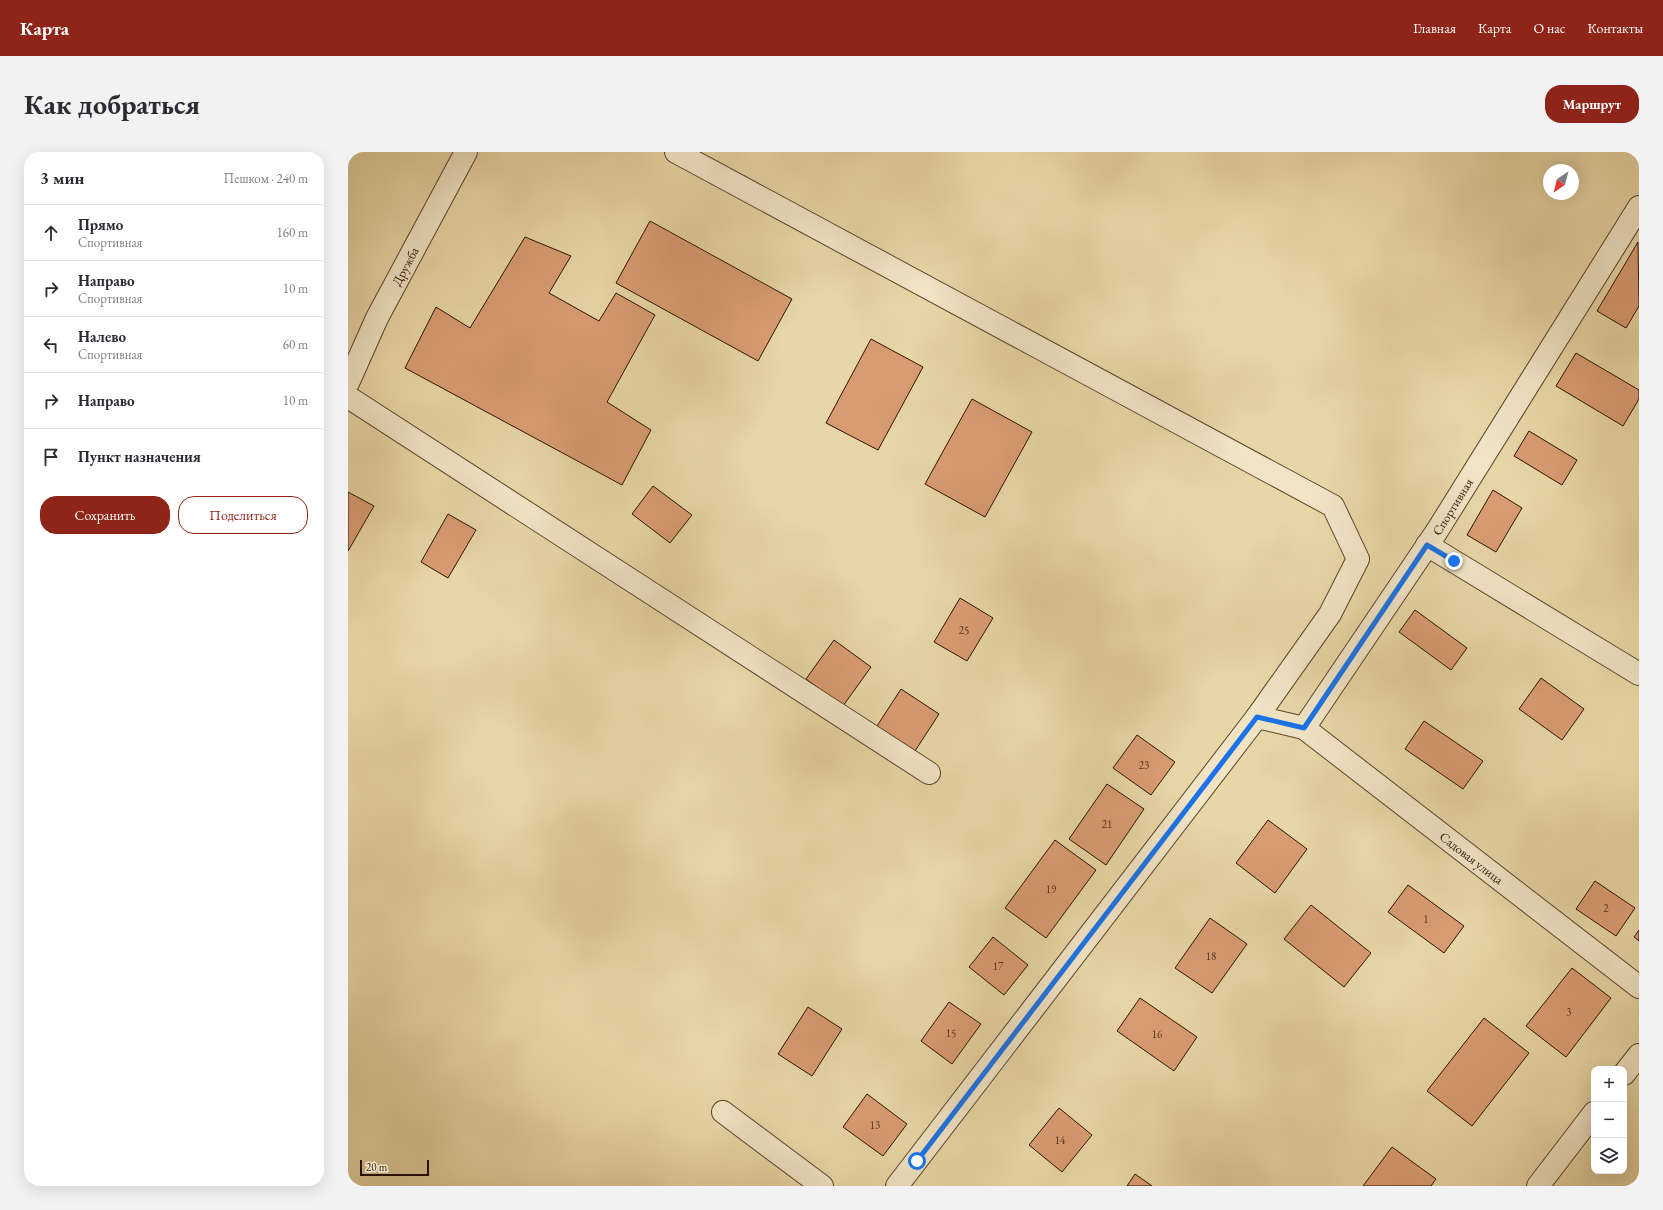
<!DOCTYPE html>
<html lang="ru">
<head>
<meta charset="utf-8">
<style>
	:root { --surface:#fff; --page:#f2f2f3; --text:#2b2b33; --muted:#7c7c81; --line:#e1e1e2; --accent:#8f2418 }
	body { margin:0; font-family:"EB Garamond",serif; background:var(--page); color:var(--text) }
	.controls { position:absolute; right:12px; bottom:12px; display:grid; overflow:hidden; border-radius:8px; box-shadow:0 4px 16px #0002 }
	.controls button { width:36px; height:36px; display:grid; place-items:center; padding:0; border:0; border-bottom:1px solid var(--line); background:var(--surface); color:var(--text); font:20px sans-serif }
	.compass { position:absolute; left:1195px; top:12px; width:36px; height:36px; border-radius:50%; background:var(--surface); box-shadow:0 4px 16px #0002; rotate:215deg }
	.scale { position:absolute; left:12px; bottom:10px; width:69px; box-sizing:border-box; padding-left:4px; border:2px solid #2c1202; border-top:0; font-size:11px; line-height:14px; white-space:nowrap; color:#2c1202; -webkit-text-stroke:3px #f0e4c5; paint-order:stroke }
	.stop { position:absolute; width:12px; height:12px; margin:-9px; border:3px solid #1a73e8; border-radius:50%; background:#fff }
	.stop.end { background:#1a73e8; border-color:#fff; box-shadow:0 1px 4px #0008 }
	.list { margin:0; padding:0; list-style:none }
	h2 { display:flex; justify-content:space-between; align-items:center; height:52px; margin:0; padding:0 16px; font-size:17px }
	h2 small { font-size:13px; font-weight:400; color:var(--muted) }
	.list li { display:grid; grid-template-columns:26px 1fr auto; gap:12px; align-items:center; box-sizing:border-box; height:56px; padding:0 16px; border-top:1px solid var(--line) }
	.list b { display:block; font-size:15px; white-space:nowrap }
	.list p { margin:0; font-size:13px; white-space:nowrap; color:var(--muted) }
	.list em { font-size:13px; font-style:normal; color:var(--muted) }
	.actions { display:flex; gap:8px; padding:12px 16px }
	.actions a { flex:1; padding:9px 0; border:1px solid var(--accent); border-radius:16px; text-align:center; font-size:14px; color:var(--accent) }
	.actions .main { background:var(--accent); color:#fff }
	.icon { flex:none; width:22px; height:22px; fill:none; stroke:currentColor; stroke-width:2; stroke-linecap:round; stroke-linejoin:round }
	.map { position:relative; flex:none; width:1291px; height:1034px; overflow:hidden; border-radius:16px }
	header { display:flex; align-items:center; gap:24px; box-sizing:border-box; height:56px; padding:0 20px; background:var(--accent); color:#fff }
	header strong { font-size:19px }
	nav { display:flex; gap:22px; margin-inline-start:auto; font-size:14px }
	.intro { display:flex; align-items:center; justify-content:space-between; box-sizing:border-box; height:96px; padding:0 24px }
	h1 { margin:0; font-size:28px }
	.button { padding:10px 18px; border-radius:16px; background:var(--accent); color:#fff; font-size:14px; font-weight:700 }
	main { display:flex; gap:24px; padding:0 24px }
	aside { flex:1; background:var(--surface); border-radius:16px; box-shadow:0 4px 16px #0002 }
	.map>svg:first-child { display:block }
	.building { fill:#d99c72; stroke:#2c1202 }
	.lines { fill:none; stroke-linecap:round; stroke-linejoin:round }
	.street-casing { stroke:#5b432b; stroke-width:24 }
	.street { stroke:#f0e4c5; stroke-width:22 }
	.route { stroke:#1a73e8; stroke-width:5 }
	.labels { text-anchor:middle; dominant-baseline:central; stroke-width:3.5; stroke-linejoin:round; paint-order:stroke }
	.number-label { font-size:11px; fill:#57341e }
	.street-label { font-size:13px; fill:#2c1202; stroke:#f0e4c5 }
</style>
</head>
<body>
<header>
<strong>Карта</strong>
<nav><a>Главная</a><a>Карта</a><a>О нас</a><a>Контакты</a></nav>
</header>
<div class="intro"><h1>Как добраться</h1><a class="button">Маршрут</a></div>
<main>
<aside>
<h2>3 мин<small>Пешком · 240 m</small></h2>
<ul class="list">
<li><svg class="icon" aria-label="ahead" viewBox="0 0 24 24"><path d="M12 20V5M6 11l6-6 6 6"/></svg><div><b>Прямо</b><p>Спортивная</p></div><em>160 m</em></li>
<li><svg class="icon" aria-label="right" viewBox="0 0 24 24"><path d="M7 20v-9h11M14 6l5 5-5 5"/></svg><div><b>Направо</b><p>Спортивная</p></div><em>10 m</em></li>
<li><svg class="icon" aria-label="left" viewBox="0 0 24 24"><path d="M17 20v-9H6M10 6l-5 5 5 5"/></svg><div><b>Налево</b><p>Спортивная</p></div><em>60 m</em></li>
<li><svg class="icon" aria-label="right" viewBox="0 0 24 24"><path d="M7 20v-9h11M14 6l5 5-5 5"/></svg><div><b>Направо</b></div><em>10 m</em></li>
<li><svg class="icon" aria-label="arrive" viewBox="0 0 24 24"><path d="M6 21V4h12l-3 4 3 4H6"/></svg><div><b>Пункт назначения</b></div></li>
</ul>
<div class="actions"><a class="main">Сохранить</a><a>Поделиться</a></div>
</aside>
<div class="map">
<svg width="1291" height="1034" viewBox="0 0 1291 1034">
	<rect width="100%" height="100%" fill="#e8d6a6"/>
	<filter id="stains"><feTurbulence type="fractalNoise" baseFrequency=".005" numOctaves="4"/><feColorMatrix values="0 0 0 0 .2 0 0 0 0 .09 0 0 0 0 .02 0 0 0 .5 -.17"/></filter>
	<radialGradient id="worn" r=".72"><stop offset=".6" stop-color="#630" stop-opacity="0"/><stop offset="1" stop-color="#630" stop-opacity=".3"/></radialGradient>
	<!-- building -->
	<g class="building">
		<path d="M 302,69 L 444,147 L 410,209 L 268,131 Z"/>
		<path d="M 177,85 L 223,104 L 201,141 L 251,169 L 268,141 L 307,163 L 259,250 L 303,278 L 274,333 L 57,216 L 88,155 L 122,176 Z"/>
		<path d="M 1290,90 L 1291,154 L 1278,176 L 1249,159 Z"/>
		<path d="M 523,187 L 575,215 L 530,298 L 478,271 Z"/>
		<path d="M 1228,201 L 1291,238 L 1291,247 L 1275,274 L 1208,234 Z"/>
		<path d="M 624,247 L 684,280 L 637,365 L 577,332 Z"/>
		<path d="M 1181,279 L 1229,308 L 1214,333 L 1166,304 Z"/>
		<path d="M 305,334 L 344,363 L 322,391 L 284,362 Z"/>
		<path d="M 1145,338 L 1174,356 L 1148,400 L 1119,383 Z"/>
		<path d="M 0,340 L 26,354 L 0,399 Z"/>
		<path d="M 100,362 L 128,378 L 100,426 L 73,410 Z"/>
		<path d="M 612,446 L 645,466 L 619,509 L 586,490 Z"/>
		<path d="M 1067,458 L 1119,496 L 1103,518 L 1051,480 Z"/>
		<path d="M 486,488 L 523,515 L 495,554 L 458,527 Z"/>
		<path d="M 1193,526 L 1236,557 L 1214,588 L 1171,557 Z"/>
		<path d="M 553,537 L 591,562 L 567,599 L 529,574 Z"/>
		<path d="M 1076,569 L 1135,609 L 1115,637 L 1057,597 Z"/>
		<path d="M 789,583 L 827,610 L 803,643 L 765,616 Z"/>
		<path d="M 759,632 L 796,657 L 758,713 L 721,687 Z"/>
		<path d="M 920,668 L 959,697 L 927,741 L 888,711 Z"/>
		<path d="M 707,688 L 748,718 L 698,786 L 657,756 Z"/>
		<path d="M 1247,729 L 1287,756 L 1268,784 L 1228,757 Z"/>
		<path d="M 1060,733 L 1116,774 L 1096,801 L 1040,760 Z"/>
		<path d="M 963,753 L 1023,801 L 996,835 L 936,787 Z"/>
		<path d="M 862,766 L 899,792 L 864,841 L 827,816 Z"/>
		<path d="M 1291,778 L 1291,789 L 1286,785 Z"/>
		<path d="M 645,785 L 680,813 L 656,843 L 621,815 Z"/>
		<path d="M 1224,816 L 1263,846 L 1218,905 L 1178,874 Z"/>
		<path d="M 792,846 L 849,885 L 826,919 L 769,879 Z"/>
		<path d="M 601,850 L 633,872 L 604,912 L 573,889 Z"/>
		<path d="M 460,855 L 494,877 L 464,924 L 430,902 Z"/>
		<path d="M 1136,866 L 1181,901 L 1124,974 L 1079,939 Z"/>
		<path d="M 519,942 L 559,972 L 535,1004 L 495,975 Z"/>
		<path d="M 711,956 L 744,983 L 714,1020 L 681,993 Z"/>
		<path d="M 1044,995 L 1088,1027 L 1083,1034 L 1015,1034 Z"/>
		<path d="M 787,1022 L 804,1034 L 779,1034 Z"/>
	</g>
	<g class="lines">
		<!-- street casing -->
		<g class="street-casing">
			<g id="street">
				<path d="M 328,0 L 985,354 L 1010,407 L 982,462 L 909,565"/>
				<path id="s1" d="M 0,231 L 29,166 L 118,0"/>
				<path d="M 0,245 L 581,621"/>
				<path d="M 1079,393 L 1291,522"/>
				<path id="s2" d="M 956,576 L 1291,835"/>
				<path d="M 1276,922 L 1291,903"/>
				<path d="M 375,960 L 474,1034"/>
				<path id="s3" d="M 549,1034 L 909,565 L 956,576 L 1089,379 L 1291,55"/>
				<path d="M 1190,1034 L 1246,961"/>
			</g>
		</g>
		<!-- street -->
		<use href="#street" class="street"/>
	</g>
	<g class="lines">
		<!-- route -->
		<path class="route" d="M 569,1009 L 909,565 L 956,576 L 1079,393 L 1106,409"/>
	</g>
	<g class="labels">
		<!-- number labels -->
		<g class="number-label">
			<text x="616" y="478">25</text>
			<text x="796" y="613">23</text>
			<text x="759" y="672">21</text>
			<text x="703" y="737">19</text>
			<text x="1258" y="756">2</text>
			<text x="1078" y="767">1</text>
			<text x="863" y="804">18</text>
			<text x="650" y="814">17</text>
			<text x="1221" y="860">3</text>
			<text x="603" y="881">15</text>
			<text x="809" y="882">16</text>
			<text x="527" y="973">13</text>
			<text x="712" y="988">14</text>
		</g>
		<!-- street labels -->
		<g class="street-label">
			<text stroke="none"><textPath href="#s1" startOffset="130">Дружба</textPath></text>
			<text stroke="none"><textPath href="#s3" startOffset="906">Спортивная</textPath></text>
			<text stroke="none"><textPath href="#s2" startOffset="212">Садовая улица</textPath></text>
		</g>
	</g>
	<rect width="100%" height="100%" filter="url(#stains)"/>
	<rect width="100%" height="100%" fill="url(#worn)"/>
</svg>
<div class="controls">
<button>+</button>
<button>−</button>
<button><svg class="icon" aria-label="layers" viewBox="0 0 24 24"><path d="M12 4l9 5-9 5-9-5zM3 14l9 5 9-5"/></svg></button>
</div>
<svg class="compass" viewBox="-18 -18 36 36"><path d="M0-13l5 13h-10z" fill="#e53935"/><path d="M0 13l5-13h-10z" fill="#7c7c81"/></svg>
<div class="scale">20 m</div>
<div class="stop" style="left:569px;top:1009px"></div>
<div class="stop end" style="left:1106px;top:409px"></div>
</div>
</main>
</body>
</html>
